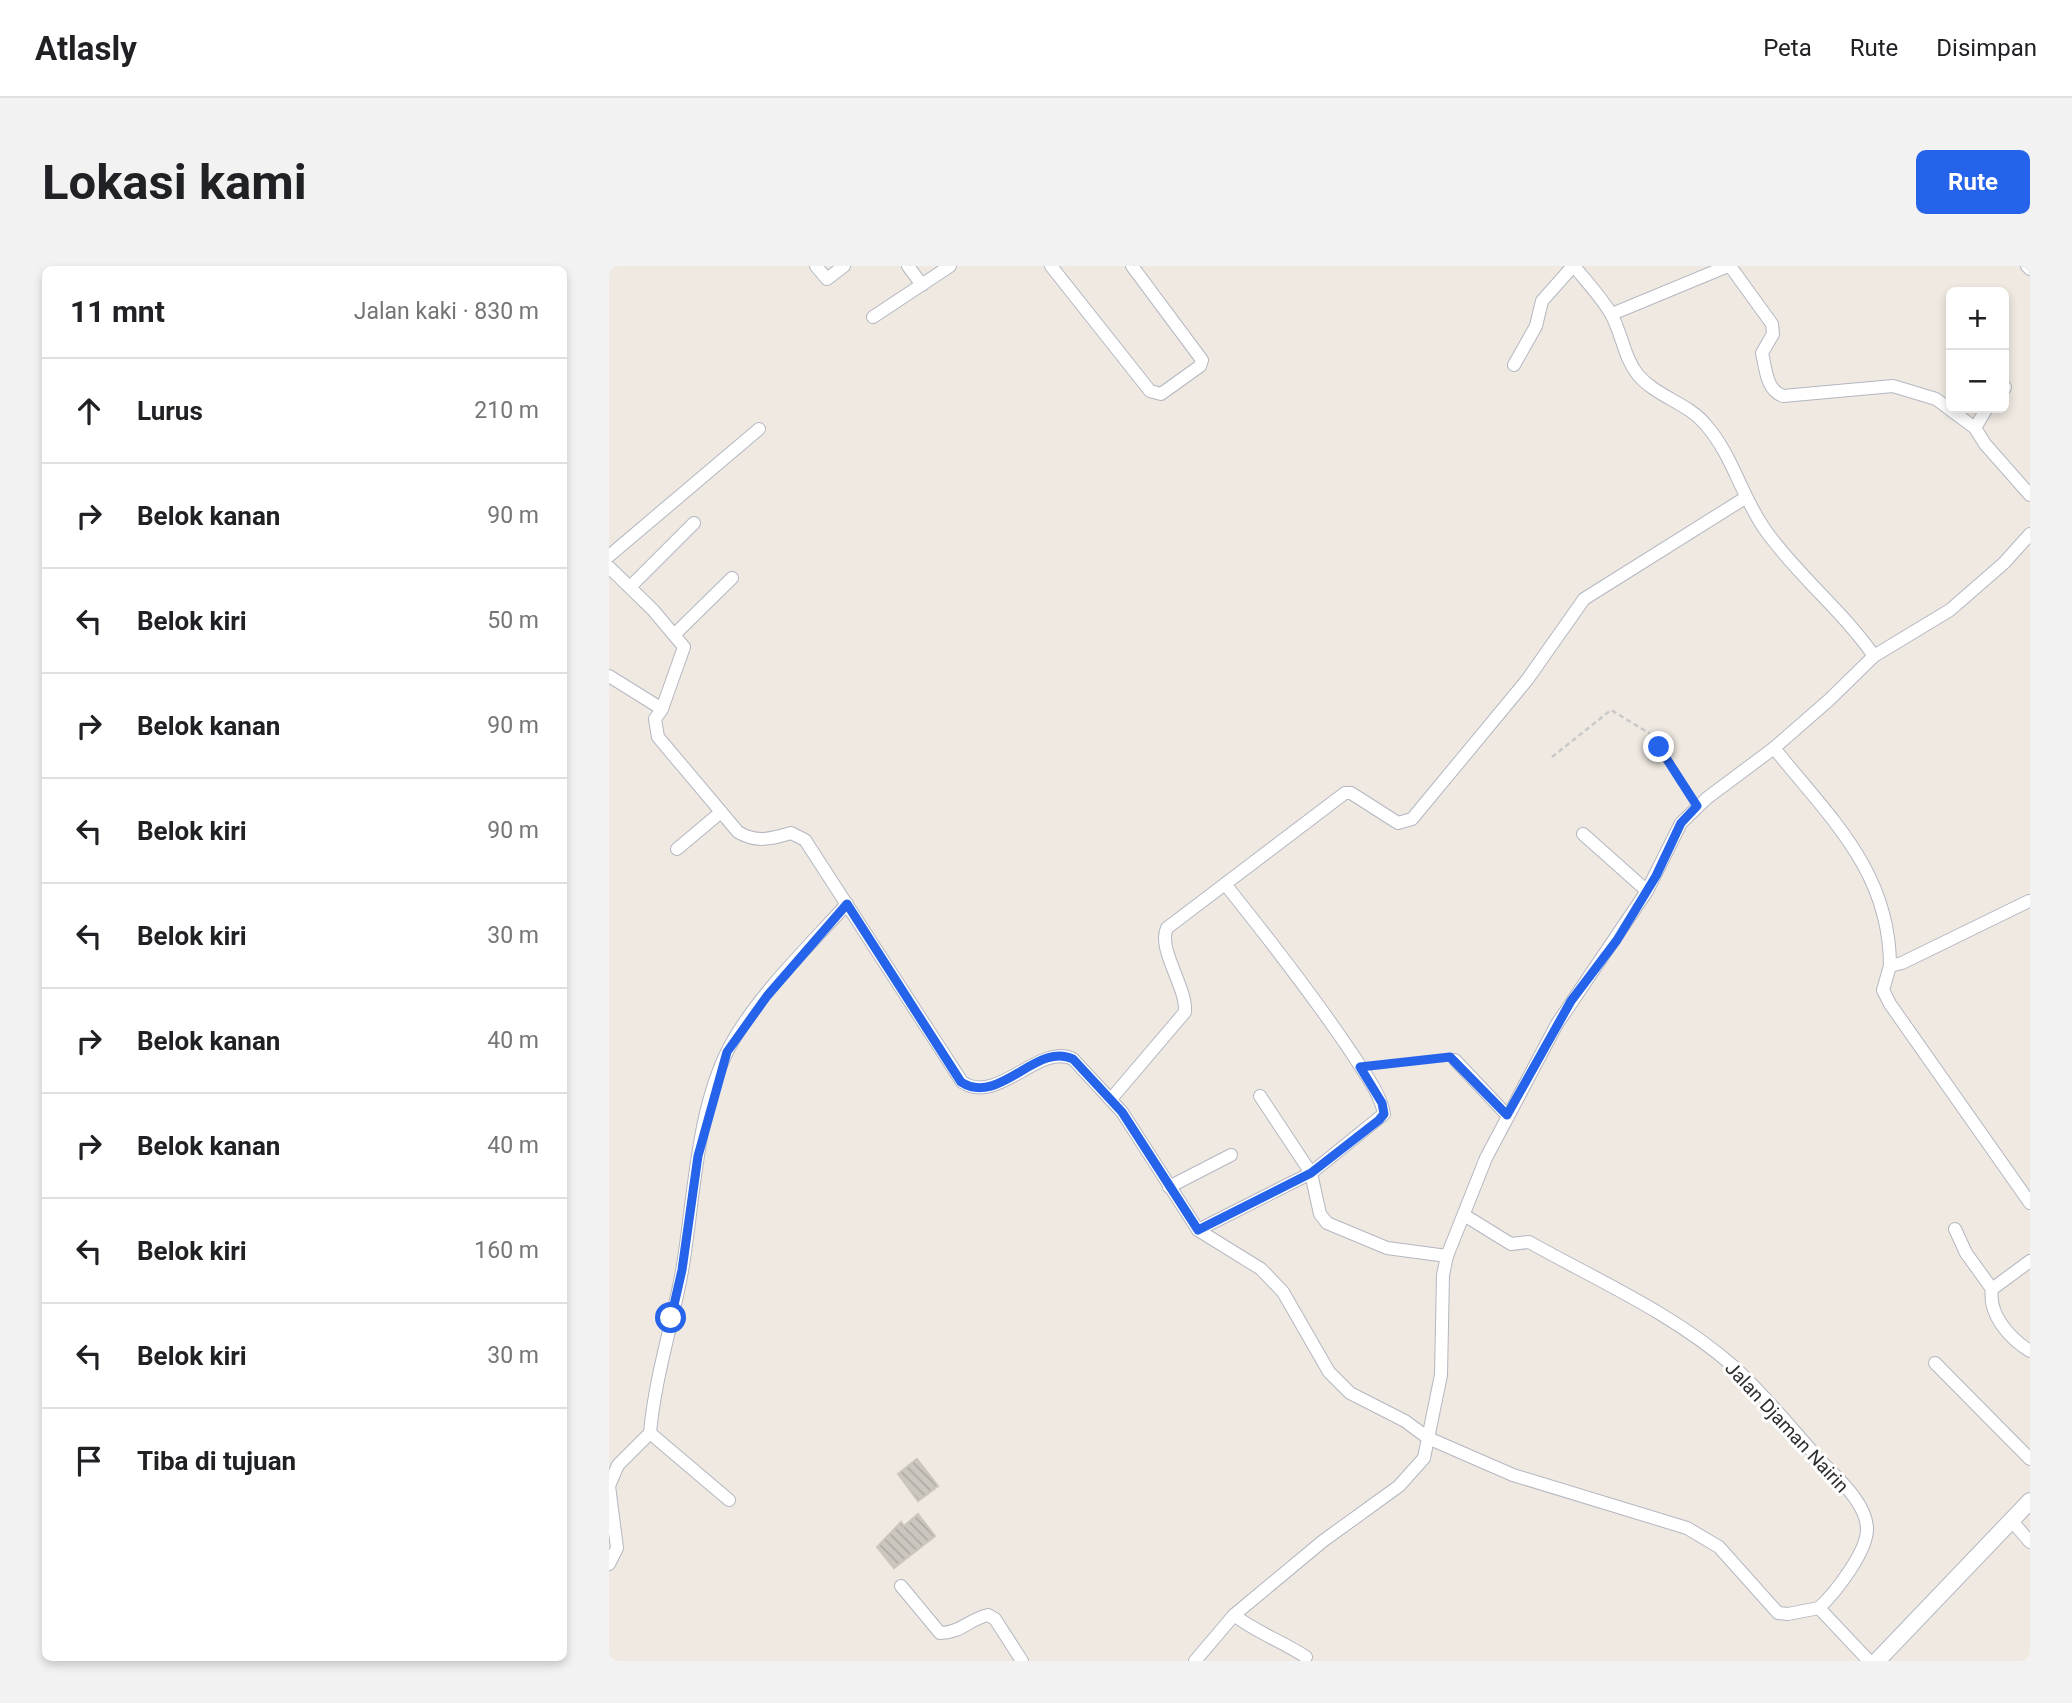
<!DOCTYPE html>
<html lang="id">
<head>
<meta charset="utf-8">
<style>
	:root { --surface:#fff; --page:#f2f2f2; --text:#202124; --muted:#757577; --line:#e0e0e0; --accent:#2563eb }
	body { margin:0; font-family:Roboto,sans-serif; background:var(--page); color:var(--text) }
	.controls { position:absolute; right:21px; top:21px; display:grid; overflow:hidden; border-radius:10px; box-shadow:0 4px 10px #0003 }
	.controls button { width:63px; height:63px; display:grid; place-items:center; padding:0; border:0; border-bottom:2px solid var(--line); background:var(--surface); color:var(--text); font:35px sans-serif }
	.stop { position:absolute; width:21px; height:21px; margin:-16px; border:5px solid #2563eb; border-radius:50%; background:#fff }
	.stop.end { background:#2563eb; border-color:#fff; box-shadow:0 2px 7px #0008 }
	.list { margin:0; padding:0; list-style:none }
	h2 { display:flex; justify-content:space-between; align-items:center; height:91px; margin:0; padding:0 28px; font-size:30px }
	h2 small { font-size:23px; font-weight:400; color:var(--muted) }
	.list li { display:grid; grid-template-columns:46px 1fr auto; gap:21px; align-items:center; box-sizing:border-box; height:105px; padding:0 28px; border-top:2px solid var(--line) }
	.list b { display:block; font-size:26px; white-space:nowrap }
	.list em { font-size:23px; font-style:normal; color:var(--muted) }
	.icon { flex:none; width:38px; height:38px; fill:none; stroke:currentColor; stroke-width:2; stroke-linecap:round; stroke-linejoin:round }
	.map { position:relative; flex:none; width:1421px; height:1395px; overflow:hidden; border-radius:10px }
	header { display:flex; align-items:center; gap:42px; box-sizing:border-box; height:98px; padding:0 35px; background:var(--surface); border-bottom:2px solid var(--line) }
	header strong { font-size:33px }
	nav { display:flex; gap:38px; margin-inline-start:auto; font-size:24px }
	.intro { display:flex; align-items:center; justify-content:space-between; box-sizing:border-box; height:168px; padding:0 42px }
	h1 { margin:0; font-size:49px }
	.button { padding:18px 32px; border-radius:10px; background:var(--accent); color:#fff; font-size:24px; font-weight:700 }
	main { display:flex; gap:42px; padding:0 42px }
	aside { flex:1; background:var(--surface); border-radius:10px; box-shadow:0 4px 10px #0003 }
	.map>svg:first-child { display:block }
	.building { fill:url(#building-back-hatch); stroke:#cbc5ba; stroke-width:2 }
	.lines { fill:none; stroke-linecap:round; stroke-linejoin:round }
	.street-casing { stroke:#b4b7c1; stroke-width:14 }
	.secondary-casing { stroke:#b4b7c1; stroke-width:18 }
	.path { stroke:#c9c9c9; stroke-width:2.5; stroke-dasharray:5 3.5; stroke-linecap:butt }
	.street { stroke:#fff; stroke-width:12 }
	.secondary { stroke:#fff; stroke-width:16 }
	.route { stroke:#2563eb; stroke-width:9 }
	.labels { text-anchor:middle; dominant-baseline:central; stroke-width:6; stroke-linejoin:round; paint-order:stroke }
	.street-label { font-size:19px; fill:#2e2e2e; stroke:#fff }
</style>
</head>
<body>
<header>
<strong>Atlasly</strong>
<nav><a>Peta</a><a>Rute</a><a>Disimpan</a></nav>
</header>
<div class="intro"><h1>Lokasi kami</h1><a class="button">Rute</a></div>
<main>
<aside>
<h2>11 mnt<small>Jalan kaki · 830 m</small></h2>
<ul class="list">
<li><svg class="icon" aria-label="ahead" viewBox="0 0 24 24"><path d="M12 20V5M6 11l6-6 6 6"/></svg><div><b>Lurus</b></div><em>210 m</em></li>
<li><svg class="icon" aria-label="right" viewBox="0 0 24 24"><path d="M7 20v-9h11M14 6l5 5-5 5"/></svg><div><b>Belok kanan</b></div><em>90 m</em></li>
<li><svg class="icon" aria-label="left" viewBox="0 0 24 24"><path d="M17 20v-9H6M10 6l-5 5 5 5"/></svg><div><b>Belok kiri</b></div><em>50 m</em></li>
<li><svg class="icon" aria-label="right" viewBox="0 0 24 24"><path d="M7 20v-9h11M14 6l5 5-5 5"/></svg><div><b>Belok kanan</b></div><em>90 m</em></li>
<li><svg class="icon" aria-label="left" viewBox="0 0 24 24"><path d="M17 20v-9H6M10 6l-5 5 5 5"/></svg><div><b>Belok kiri</b></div><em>90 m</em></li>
<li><svg class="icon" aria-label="left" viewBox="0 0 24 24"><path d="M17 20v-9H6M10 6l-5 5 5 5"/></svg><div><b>Belok kiri</b></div><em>30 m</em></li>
<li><svg class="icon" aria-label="right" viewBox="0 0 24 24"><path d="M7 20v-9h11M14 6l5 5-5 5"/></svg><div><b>Belok kanan</b></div><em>40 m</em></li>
<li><svg class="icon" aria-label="right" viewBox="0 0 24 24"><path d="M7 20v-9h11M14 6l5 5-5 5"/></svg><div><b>Belok kanan</b></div><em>40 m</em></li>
<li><svg class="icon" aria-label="left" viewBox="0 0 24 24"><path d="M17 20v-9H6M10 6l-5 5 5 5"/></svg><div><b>Belok kiri</b></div><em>160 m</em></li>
<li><svg class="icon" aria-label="left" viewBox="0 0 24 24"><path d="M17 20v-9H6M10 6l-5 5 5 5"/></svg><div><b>Belok kiri</b></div><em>30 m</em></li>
<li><svg class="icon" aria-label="arrive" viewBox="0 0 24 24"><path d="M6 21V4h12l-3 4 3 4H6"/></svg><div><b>Tiba di tujuan</b></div></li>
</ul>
</aside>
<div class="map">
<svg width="1421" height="1395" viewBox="0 0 1421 1395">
	<defs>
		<pattern id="building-back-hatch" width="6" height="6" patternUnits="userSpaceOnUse" patternTransform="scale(1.75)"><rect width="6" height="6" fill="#cbc7bf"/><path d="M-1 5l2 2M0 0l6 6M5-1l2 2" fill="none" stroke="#afaba4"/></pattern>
	</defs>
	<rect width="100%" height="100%" fill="#efe9e1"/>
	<!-- building -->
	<g class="building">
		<path d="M 308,1193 L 329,1220 L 309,1235 L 289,1208 Z"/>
		<path d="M 309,1248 L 326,1270 L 285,1302 L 268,1281 L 292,1256 L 295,1260 Z"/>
	</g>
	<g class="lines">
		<!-- street casing -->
		<g class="street-casing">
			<g id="street">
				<path d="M 207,0 L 218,13 L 235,0"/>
				<path d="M 299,0 L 313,19"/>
				<path d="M 442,0 L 541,125 L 552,128 L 591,100 L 593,94 L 523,0"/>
				<path d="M 965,0 C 977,15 991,30 1001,46 C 1013,66 1014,90 1029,109 C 1048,131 1079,137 1097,159 C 1124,190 1133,232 1157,265 C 1189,310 1233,344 1265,390"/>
				<path d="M 1121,0 L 1163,58 L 1164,68 L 1153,87 C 1157,103 1157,124 1174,130 L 1284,120 L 1327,133 L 1366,162 L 1376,178 L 1421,229"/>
				<path d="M 1418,0 L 1421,3"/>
				<path d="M 1003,48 L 1119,0"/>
				<path d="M 264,51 L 341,0"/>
				<path d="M 905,99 L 927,60 L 933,35 L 964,0"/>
				<path d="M 1395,123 L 1396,121"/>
				<path d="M 1366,162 L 1378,142"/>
				<path d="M 0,290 L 150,163"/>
				<path d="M 0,301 L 44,344 L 75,381 L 53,443 L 46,453 L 49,471 L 129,566 C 147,577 162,573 182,567 L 196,574 L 353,816 C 389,840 430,776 464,793 L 513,846 L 589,964 L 652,1003 L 674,1026 L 720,1106 L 741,1127 L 796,1155 L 819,1172 L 904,1209 L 1078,1262 L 1110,1281 L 1169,1347 L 1179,1348 L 1210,1342 L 1260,1395"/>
				<path d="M 21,321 L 85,257"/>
				<path d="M 66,368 L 123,312"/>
				<path d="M 0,410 L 53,443"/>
				<path d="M 1165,482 C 1220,551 1281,605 1281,700"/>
				<path d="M 974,568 L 1038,625"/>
				<path d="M 68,583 L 112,546"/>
				<path d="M 1420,635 L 1293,697 L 1281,700 L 1274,724 L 1281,738 L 1421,937"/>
				<path d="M 846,794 L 898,849"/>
				<path d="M 651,830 L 702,907 L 711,948 L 718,957 L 778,982 L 838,990"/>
				<path d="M 502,833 L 576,746 C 578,721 548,683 558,662 L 616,618"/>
				<path d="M 560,921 L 622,889"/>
				<path d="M 855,949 L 902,978 L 920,976 C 988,1014 1065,1048 1124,1100 C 1155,1128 1182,1162 1210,1193 C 1227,1211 1257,1236 1258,1262 C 1259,1285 1226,1327 1210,1342"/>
				<path d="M 1346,963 L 1357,987 L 1383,1023"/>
				<path d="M 589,964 L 702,907 L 775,848 C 771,826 754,805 742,786 C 703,728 660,673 616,618 L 736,527 L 742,527 L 789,557 L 803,553 L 918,414 L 975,333 L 1136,232"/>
				<path d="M 1421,995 L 1383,1023 C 1379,1048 1400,1072 1421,1085"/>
				<path d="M 1326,1097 L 1421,1193"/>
				<path d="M 41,1167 L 120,1234"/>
				<path d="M 0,1220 L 9,1199 L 41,1167 C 46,1111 63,1060 73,1005 C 85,936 87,845 120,782 C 147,731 199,681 238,638"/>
				<path d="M 0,1220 L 8,1282 L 0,1298"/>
				<path d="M 1402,1254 L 1421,1276"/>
				<path d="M 292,1320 L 331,1367 C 351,1367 361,1353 379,1349 L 386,1353 L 413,1395"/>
				<path d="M 625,1349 C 648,1367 673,1375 697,1391"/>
				<path d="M 586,1395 L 625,1349 L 714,1275 L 790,1220 L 815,1192 L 832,1109 L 834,1009 L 838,990 L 877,892 L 948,758 L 1038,625 L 1072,557 L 1098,532 L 1165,482 L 1220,434 L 1265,390 L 1341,344 L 1395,297 L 1421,268"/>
			</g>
		</g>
		<!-- secondary casing -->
		<g class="secondary-casing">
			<path id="secondary" d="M 1268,1395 L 1421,1235"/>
		</g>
		<!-- path -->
		<g class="path">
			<path d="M 943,491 L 1002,444 L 1040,467 L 1081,528"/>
			<path d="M 767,799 L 833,791"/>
		</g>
		<!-- street -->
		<use href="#street" class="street"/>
		<!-- secondary -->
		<use href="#secondary" class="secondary"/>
	</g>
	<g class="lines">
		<!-- route -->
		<path class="route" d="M 62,1052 L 73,1004 L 89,890 L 118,786 L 158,730 L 238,638 L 352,816 C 390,841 428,775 464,793 L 513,846 L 589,964 L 702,907 L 770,854 L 775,848 L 773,837 L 751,801 L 841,791 L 898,849 L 962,735 L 1008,674 L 1047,610 L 1072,557 L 1088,540 L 1050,481"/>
	</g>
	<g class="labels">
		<!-- street labels -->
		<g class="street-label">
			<text transform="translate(1178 1161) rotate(47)">Jalan Djaman Nairin</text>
		</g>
	</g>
</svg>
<div class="controls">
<button>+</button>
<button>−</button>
</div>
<div class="stop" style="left:62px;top:1052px"></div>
<div class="stop end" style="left:1050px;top:481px"></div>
</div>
</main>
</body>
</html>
